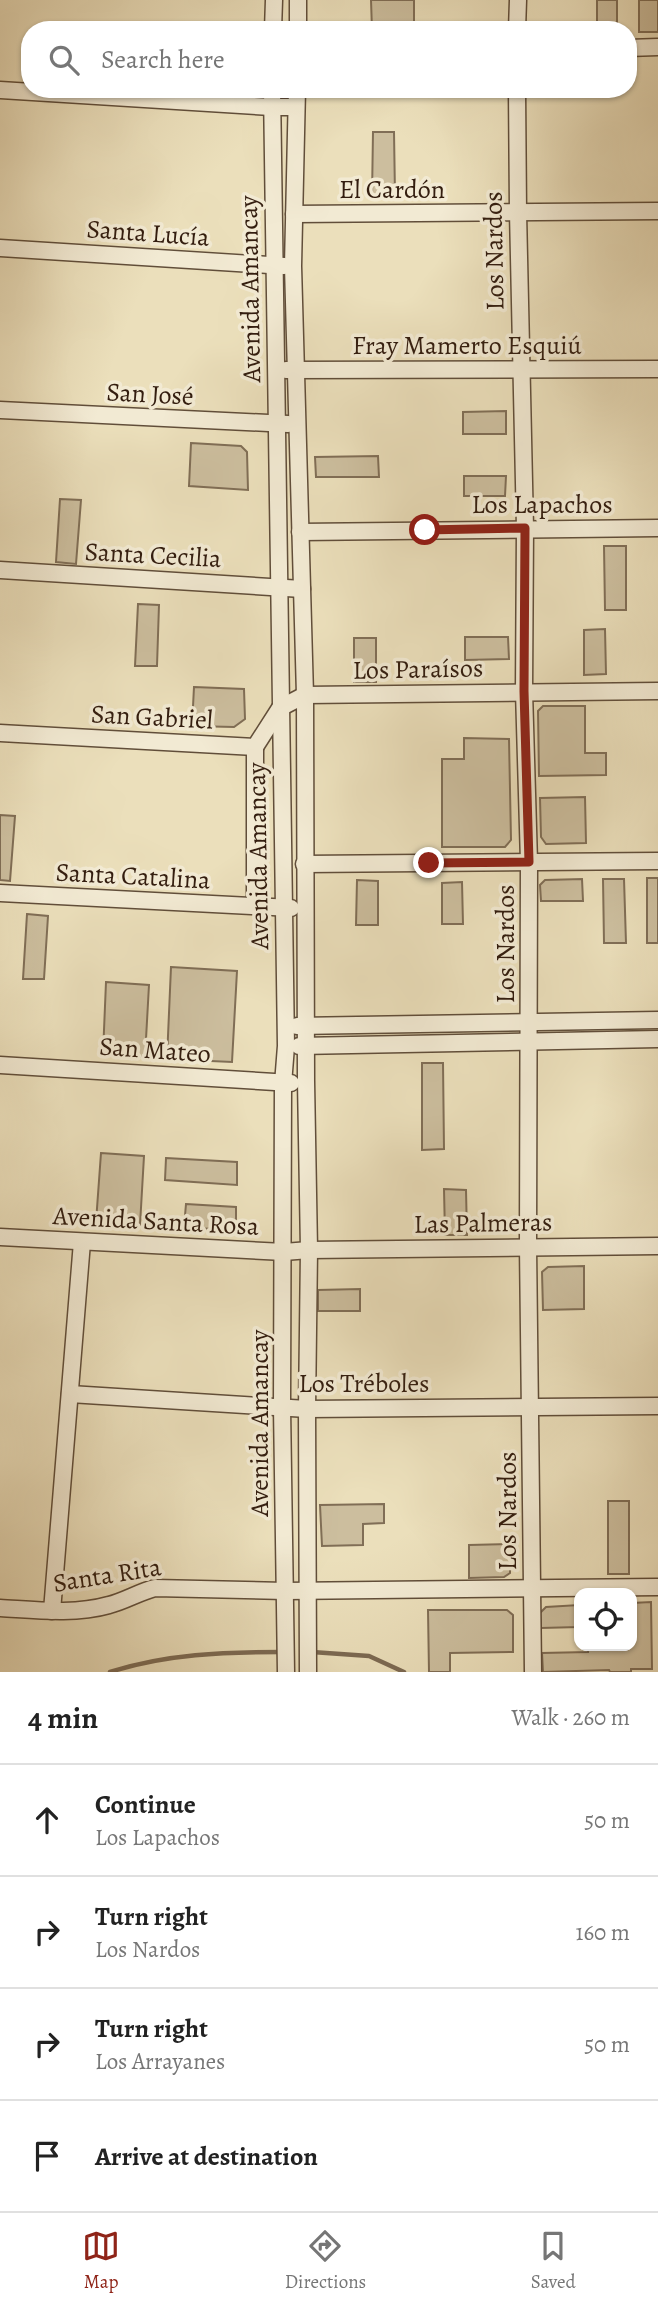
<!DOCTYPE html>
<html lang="en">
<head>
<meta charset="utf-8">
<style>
	:root { --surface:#fff; --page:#f6f6f6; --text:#222; --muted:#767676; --line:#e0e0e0; --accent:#8f2418 }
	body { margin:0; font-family:Alegreya,serif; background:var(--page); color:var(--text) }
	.controls { position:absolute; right:21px; bottom:21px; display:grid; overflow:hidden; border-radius:14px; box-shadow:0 2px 5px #0004 }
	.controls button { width:63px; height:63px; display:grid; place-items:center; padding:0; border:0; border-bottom:2px solid var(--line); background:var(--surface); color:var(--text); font:35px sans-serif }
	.stop { position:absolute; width:21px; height:21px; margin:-16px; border:5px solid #8f2418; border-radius:50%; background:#fff }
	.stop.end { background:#8f2418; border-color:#fff; box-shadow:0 2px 7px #0008 }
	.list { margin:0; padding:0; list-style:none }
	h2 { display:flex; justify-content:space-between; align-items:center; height:91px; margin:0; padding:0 28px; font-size:30px }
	h2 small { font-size:23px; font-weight:400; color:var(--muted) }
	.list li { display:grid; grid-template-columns:46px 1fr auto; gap:21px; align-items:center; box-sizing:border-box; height:112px; padding:0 28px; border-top:2px solid var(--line) }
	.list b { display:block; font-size:26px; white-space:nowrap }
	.list p { margin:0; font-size:23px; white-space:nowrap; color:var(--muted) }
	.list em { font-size:23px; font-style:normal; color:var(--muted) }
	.icon { flex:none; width:38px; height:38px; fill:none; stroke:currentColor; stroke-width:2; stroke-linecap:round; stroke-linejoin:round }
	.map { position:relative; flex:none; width:658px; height:1672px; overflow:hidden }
	.search { position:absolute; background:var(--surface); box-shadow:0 2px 5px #0004; left:21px; right:21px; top:21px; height:77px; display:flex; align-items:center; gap:18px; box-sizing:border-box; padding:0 24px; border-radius:28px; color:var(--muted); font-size:26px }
	.sheet { height:539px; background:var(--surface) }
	nav { display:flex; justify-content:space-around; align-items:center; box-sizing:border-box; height:98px; border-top:2px solid var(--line); background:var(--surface); font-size:19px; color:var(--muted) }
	nav a { display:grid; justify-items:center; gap:4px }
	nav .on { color:var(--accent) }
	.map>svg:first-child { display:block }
	.green { fill:#ccbe9e; stroke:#806e56; stroke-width:2 }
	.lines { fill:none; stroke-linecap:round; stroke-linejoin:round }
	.stream { stroke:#7c6a53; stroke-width:4.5 }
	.minor-casing { stroke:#614e3a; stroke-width:19 }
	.minor { stroke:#f2ead3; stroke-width:16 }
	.route { stroke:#8f2418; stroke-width:9 }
	.labels { text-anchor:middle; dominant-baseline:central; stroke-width:7; stroke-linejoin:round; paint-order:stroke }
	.street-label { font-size:26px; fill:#331d0f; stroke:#f2ead3 }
</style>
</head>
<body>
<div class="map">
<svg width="658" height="1672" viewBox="0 0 658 1672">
	<rect width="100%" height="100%" fill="#ebdfbb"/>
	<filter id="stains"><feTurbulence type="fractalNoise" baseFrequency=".00286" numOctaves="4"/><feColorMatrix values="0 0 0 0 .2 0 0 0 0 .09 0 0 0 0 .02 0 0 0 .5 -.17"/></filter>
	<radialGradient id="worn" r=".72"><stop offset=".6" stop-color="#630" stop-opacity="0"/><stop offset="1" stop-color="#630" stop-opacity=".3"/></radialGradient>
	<!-- green -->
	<g class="green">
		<path d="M 371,0 L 414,0 L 414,30 L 372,30 Z"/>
		<rect x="597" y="0" width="20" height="30"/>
		<rect x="639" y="0" width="19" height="32"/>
		<path d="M 373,132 L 394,132 L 395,196 L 372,196 Z"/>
		<path d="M 506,411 L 506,434 L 463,434 L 463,412 Z"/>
		<path d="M 191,443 L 241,446 L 247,452 L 248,490 L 189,486 Z"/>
		<path d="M 378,456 L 379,477 L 316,477 L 315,457 Z"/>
		<path d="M 464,476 L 506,476 L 505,496 L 464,496 Z"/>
		<path d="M 60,499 L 81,500 L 76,564 L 56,562 Z"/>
		<path d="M 604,546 L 626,546 L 626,610 L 605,610 Z"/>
		<path d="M 138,604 L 159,605 L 157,666 L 135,666 Z"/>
		<path d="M 605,629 L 606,674 L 584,675 L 584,630 Z"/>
		<path d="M 465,637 L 508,637 L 509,659 L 465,660 Z"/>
		<rect x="354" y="638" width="22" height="44"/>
		<path d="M 194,687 L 244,689 L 245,719 L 234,727 L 192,726 Z"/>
		<path d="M 543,706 L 585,706 L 585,753 L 606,753 L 606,775 L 539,776 L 538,711 Z"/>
		<path d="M 464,738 L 509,739 L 511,840 L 505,847 L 442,847 L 442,759 L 464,759 Z"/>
		<path d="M 585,797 L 586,843 L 546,844 L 541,837 L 540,798 Z"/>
		<path d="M 0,815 L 15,816 L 10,881 L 0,880 Z"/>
		<rect x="647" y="878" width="11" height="65"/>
		<path d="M 582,879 L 583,901 L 541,901 L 540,885 L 545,880 Z"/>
		<path d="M 603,879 L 624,879 L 626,943 L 604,943 Z"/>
		<path d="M 357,880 L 378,881 L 378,925 L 356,925 Z"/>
		<path d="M 462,882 L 463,924 L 442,924 L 442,883 Z"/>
		<path d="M 27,914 L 48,916 L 44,979 L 23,979 Z"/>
		<path d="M 171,967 L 237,971 L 232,1062 L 167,1059 Z"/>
		<path d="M 106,982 L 149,985 L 145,1057 L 103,1054 Z"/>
		<path d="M 422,1063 L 443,1063 L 444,1149 L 422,1150 Z"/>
		<path d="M 101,1153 L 144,1156 L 140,1225 L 96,1222 Z"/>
		<path d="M 166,1158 L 237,1162 L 237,1185 L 165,1180 Z"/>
		<path d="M 444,1189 L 466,1190 L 467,1235 L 445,1235 Z"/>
		<path d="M 186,1204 L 236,1207 L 236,1219 L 226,1230 L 184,1227 Z"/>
		<path d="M 584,1266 L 584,1309 L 543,1310 L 542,1272 L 548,1267 Z"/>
		<path d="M 360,1289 L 360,1311 L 318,1311 L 318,1290 Z"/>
		<rect x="608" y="1501" width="21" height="73"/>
		<path d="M 384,1504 L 384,1523 L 363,1524 L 363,1545 L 322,1546 L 320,1505 Z"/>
		<path d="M 510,1544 L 510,1573 L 504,1577 L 469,1578 L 469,1545 Z"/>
		<path d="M 651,1602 L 652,1669 L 631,1669 L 631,1672 L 610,1672 L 609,1670 L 543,1672 L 542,1653 L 588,1652 L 588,1646 L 632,1646 L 632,1603 Z"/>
		<path d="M 579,1605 L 579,1627 L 541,1628 L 540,1613 L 546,1607 Z"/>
		<path d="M 428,1610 L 507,1610 L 513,1615 L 513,1652 L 450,1653 L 450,1672 L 429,1672 Z"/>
	</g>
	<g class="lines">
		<!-- stream -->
		<g class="stream">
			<path d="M 312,1652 L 369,1656 L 404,1672"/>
			<path d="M 110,1672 C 166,1654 224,1652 282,1652"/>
		</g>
		<!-- minor casing -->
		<g class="minor-casing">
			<g id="minor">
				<path d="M 273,30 L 274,0"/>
				<path d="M 298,30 L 298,0"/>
				<path d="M 517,30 L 518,0"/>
				<path d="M 628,48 L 658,47"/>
				<path d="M 272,89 L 286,1046 L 283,1084 L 282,1407 L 286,1672"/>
				<path d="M 297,89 L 293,266 L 305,695 L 306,1081 L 309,1250 L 307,1409 L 308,1672"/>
				<path d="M 517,89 L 518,212 L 525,528 L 524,691 L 529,862 L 528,1246 L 533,1672"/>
				<path d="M 0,90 L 271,107 L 296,107"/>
				<path d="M 294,214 L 658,211"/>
				<path d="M 0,248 L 284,266"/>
				<path d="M 286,370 L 658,369"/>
				<path d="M 0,410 L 288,424"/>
				<path d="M 300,532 L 658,528"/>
				<path d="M 0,570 L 302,589"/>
				<path d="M 0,733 L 255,747 L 280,708 L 305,695 L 658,691"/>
				<path d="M 255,747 L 255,906"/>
				<path d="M 304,864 L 658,861"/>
				<path d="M 0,893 L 291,908"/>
				<path d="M 297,1026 L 658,1020"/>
				<path d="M 299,1046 L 658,1039"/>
				<path d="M 0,1065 L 291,1083"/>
				<path d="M 0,1237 L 284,1252 L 309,1250 L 658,1246"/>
				<path d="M 70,1394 L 307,1409 L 658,1406"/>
				<path d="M 0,1608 C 35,1610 74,1615 109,1605 C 125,1601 139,1592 155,1588 L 285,1591 L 658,1587"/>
				<path d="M 52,1611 L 82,1242"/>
			</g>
		</g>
		<!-- minor -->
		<use href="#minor" class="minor"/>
	</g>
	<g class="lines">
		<!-- route -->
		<path class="route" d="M 425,530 L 525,528 L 524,691 L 529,862 L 429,863"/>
	</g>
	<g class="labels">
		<!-- street labels -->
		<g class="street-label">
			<text x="392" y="189">El Cardón</text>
			<text transform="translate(148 233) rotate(4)">Santa Lucía</text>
			<text transform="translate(494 251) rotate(-91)">Los Nardos</text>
			<text transform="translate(250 289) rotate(-91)">Avenida Amancay</text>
			<text x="467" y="345">Fray Mamerto Esquiú</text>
			<text transform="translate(150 394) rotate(3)">San José</text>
			<text x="542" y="504">Los Lapachos</text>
			<text transform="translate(153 555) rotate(3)">Santa Cecilia</text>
			<text transform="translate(418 669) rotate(-1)">Los Paraísos</text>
			<text transform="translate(152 717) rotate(3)">San Gabriel</text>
			<text transform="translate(258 856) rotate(-91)">Avenida Amancay</text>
			<text transform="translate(133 876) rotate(3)">Santa Catalina</text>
			<text transform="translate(505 944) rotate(-90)">Los Nardos</text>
			<text transform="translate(155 1050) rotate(4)">San Mateo</text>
			<text transform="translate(156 1221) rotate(3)">Avenida Santa Rosa</text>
			<text transform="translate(483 1223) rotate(-1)">Las Palmeras</text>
			<text x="364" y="1383">Los Tréboles</text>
			<text transform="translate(259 1423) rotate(-90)">Avenida Amancay</text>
			<text transform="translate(507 1511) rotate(-90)">Los Nardos</text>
			<text transform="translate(107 1575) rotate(-9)">Santa Rita</text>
		</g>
	</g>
	<rect width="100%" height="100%" filter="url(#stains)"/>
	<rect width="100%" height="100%" fill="url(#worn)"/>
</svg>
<div class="controls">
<button><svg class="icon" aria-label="locate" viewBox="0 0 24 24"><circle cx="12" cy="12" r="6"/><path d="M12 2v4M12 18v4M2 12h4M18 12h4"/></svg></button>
</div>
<div class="stop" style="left:425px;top:530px"></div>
<div class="stop end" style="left:429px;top:863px"></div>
<div class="search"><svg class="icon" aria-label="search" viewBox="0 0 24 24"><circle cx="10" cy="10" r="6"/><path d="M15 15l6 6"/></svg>Search here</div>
</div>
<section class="sheet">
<h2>4 min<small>Walk · 260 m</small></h2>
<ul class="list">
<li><svg class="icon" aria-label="ahead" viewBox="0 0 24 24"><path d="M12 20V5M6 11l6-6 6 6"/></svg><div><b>Continue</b><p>Los Lapachos</p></div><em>50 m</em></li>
<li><svg class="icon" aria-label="right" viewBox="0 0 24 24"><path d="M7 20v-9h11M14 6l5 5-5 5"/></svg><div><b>Turn right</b><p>Los Nardos</p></div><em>160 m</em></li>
<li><svg class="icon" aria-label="right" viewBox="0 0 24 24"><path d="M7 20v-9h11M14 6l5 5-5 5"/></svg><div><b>Turn right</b><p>Los Arrayanes</p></div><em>50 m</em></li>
<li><svg class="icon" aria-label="arrive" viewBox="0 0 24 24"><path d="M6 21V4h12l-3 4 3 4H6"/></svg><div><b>Arrive at destination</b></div></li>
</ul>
</section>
<nav>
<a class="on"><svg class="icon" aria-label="map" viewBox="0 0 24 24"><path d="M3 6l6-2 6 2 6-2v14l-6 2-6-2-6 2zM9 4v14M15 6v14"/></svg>Map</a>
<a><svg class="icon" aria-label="directions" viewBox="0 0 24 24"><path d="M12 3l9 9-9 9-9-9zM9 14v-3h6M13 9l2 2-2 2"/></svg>Directions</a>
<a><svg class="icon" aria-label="saved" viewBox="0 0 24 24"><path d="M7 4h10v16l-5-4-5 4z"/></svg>Saved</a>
</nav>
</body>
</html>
